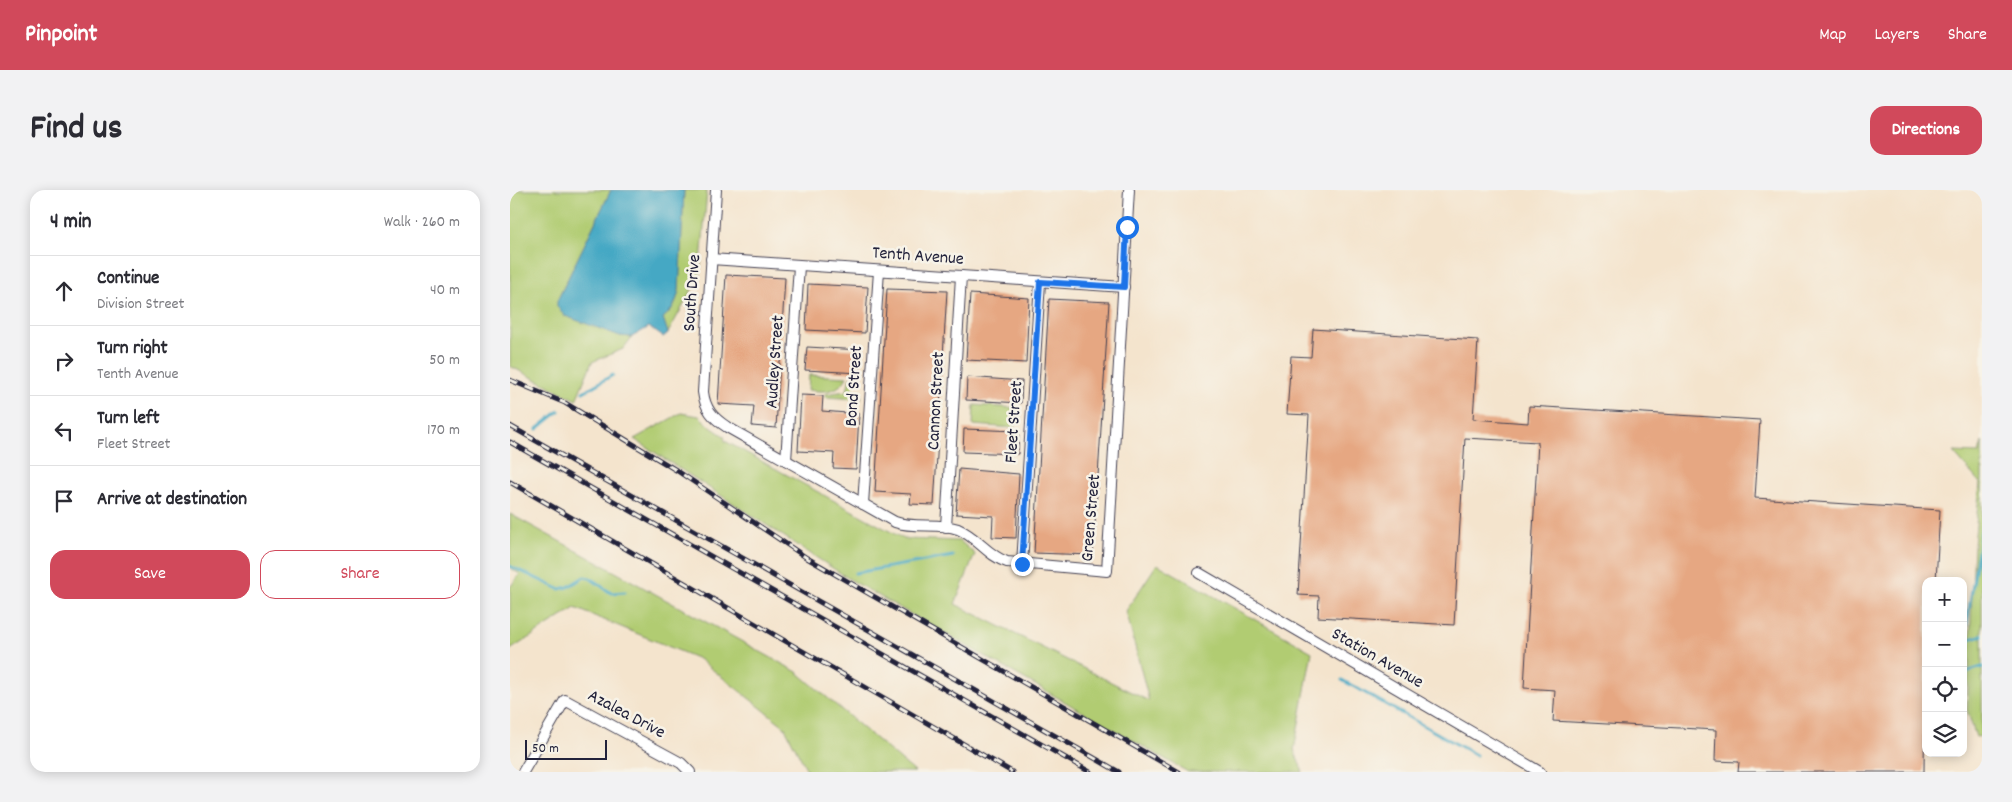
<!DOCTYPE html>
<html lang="en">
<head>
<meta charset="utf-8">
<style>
	:root { --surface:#fff; --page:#f2f2f3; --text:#2b2b33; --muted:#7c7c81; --line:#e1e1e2; --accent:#d1495b }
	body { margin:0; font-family:Dekko,sans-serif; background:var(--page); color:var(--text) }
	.controls { position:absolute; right:15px; bottom:15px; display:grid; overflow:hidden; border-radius:10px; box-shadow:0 2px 12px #0003 }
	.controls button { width:45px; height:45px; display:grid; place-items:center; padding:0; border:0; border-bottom:1px solid var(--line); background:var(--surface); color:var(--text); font:25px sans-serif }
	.scale { position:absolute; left:15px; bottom:12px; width:82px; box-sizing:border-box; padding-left:5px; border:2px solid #22223b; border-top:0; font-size:14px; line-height:18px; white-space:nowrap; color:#22223b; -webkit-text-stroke:4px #f7f3e8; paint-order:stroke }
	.stop { position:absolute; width:15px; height:15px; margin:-11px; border:4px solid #1a73e8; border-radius:50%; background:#fff }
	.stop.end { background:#1a73e8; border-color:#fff; box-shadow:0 1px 5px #0008 }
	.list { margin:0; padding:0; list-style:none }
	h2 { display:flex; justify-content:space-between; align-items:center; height:65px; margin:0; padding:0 20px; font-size:21px }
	h2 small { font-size:16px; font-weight:400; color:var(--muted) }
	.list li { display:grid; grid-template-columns:32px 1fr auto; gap:15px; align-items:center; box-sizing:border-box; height:70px; padding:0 20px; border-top:1px solid var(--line) }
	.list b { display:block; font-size:19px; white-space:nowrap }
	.list p { margin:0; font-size:16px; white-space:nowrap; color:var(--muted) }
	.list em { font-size:16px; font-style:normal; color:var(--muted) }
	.actions { display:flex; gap:10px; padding:15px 20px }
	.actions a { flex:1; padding:11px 0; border:1px solid var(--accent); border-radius:15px; text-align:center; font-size:18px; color:var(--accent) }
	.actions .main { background:var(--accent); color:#fff }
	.icon { flex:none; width:28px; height:28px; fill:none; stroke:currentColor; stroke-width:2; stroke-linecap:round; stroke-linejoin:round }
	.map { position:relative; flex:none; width:1472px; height:582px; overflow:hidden; border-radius:15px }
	header { display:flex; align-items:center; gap:30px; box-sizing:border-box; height:70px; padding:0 25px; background:var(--accent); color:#fff }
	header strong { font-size:24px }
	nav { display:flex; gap:28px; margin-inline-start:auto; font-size:18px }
	.intro { display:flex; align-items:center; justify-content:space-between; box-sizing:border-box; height:120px; padding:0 30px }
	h1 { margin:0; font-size:35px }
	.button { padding:12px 22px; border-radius:15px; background:var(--accent); color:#fff; font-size:18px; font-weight:700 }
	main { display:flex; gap:30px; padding:0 30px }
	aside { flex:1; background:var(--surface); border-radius:15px; box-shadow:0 2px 12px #0003 }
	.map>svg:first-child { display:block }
	.green { fill:#b1cc72; stroke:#6a7756 }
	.water { fill:#45a8c4; stroke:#346580 }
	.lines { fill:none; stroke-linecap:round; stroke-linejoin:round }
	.stream { stroke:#45a8c4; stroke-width:3 }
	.building { fill:#e6a782 }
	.minor-casing { stroke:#423f51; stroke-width:12 }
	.minor { stroke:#fff; stroke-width:10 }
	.rail-casing { stroke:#22223b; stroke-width:5 }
	.rail { stroke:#f7f3e8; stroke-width:3; stroke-dasharray:9; stroke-linecap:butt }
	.route { stroke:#1a73e8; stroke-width:6 }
	.labels { text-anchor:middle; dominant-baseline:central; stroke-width:5; stroke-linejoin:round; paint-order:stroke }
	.street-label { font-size:18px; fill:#22223b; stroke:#f7f3e8 }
</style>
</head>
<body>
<header>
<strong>Pinpoint</strong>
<nav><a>Map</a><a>Layers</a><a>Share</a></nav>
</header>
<div class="intro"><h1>Find us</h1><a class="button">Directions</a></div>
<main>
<aside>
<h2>4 min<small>Walk · 260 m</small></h2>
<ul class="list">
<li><svg class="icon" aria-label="ahead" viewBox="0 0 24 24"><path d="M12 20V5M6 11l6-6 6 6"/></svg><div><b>Continue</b><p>Division Street</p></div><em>40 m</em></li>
<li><svg class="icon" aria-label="right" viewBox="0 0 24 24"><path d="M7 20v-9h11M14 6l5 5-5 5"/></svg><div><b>Turn right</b><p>Tenth Avenue</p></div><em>50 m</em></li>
<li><svg class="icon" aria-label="left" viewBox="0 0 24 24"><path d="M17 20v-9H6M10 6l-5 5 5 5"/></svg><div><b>Turn left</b><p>Fleet Street</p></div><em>170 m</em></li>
<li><svg class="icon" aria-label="arrive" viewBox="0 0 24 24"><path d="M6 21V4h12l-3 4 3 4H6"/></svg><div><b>Arrive at destination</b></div></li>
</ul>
<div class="actions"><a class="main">Save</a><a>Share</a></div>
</aside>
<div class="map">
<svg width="1472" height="582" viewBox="0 0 1472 582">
	<rect width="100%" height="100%" fill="#f7f3e8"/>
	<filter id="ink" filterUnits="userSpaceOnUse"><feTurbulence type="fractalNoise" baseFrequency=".02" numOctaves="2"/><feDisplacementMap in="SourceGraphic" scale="10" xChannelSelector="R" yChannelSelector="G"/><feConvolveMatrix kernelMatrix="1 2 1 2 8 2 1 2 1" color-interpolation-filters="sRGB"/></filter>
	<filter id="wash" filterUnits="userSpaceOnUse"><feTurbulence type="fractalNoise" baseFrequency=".0096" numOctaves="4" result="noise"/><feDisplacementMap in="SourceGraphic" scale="20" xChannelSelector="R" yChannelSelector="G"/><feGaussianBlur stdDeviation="1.12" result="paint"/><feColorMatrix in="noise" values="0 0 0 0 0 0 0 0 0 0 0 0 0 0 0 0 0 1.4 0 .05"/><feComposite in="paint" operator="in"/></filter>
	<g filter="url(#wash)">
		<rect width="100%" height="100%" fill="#f4e4cd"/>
		<!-- green -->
		<g class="green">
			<path d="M 0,0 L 101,0 L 47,111 L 110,146 L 122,147 L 113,159 L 82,172 L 66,210 L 0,176 Z"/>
			<path d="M 174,0 L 197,0 L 190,85 L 158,143 L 153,128 C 163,120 166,113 169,100 Z"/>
			<path d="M 299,185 L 337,187 C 328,203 314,202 298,200 Z"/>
			<path d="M 340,187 L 344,187 L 343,205 L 351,205 L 351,209 L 315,207 L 315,204 L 337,201 Z"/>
			<path d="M 464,215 L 505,218 L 504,238 L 463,235 Z"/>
			<path d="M 171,223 L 189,226 L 202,238 L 214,246 L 215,251 L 394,349 L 450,351 L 465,364 L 445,414 L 639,511 L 616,421 L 647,374 L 802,462 L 784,560 L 793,582 L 678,582 L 341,390 L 124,249 Z"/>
			<path d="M 1472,252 L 1472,546 L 1466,547 L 1457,520 L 1464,356 L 1470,293 L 1443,262 L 1469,263 Z"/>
			<path d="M 0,324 L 287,482 L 405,582 L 298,582 L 274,536 L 189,469 L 65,418 L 0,460 L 0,397 L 10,384 L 0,378 Z"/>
		</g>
		<!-- water -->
		<path class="water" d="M 101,0 L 174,0 L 169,100 C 166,113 163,120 153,128 L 158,143 L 153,147 L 139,137 L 122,147 L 110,146 L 55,126 L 47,116 L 47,111 Z"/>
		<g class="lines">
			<!-- stream -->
			<g class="stream">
				<path d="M 73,202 L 103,185"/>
				<path d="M 27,239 L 49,221"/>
				<path d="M 0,376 L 49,399 L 58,397 L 74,387 L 80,388 L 101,403 L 115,402"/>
				<path d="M 345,383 L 443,366"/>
				<path d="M 1454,451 L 1472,445"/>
				<path d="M 1453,481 L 1454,451 L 1472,336"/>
				<path d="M 1453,483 L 1472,477"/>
				<path d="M 832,490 L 966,565"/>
			</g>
		</g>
		<g id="blocks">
			<!-- building -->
			<g class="building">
				<path d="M 216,85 L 275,88 L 266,238 L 242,236 L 244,216 L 208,214 Z"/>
				<path d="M 298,94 L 358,97 L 355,143 L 296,140 Z"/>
				<path d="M 377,99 L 437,101 L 424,315 L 400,314 L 401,304 L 365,302 Z"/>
				<path d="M 460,104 L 519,108 L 516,173 L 456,170 Z"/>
				<path d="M 539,109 L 599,112 L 583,365 L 524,363 Z"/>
				<path d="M 803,139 L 968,150 L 963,229 L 1018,233 L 1019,216 L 1250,230 L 1245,308 L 1430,320 L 1426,391 L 1416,391 L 1414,582 L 1228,582 L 1229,572 L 1205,571 L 1206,540 L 1043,531 L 1045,500 L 1014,498 L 1028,252 L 955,248 L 944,435 L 808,427 L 809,406 L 788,405 L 799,225 L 777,224 L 781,166 L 801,167 Z"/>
				<path d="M 297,157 L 352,160 L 350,183 L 295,180 Z"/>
				<path d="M 457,187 L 512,191 L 511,213 L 456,210 Z"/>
				<path d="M 291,205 L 313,206 L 312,221 L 349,224 L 346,279 L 323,278 L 324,263 L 288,261 Z"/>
				<path d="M 454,239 L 509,241 L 508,264 L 453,262 Z"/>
				<path d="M 449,279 L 509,284 L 506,348 L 482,347 L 483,326 L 446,324 Z"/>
			</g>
		</g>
	</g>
	<g filter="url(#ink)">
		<use href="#blocks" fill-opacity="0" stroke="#423f51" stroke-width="1"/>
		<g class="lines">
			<!-- minor casing -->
			<g class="minor-casing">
				<g id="minor">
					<path d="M 206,0 L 193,202 C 195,219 203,228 217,237 L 385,332 C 405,339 429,332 448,339 C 467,347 478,366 497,372 L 597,381 L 619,0"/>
					<path d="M 201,69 L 614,97"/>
					<path d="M 276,270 L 289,76"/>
					<path d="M 353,314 L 369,81"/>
					<path d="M 436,337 L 451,86"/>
					<path d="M 512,374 L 530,92"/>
					<path d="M 689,383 L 1030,582"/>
					<path d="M 13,582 L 55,510 L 171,573 L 180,582"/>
				</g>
			</g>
			<!-- minor -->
			<use href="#minor" class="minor"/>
			<!-- rail casing -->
			<g class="rail-casing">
				<g id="rail">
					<path d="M 0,190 L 55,213 L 166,280 L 297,368 L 669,582"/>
					<path d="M 0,236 L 609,582"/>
					<path d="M 0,252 L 580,582"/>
					<path d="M 0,292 L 502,582"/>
				</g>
			</g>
			<!-- rail -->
			<use href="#rail" class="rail"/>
		</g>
	</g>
	<g class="lines" filter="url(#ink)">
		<!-- route -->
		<path class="route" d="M 512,374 L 530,92 L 614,97 L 617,37"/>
	</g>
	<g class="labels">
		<!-- street labels -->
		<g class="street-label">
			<text transform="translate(408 67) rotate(4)">Tenth Avenue</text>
			<text transform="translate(183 103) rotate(-86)">South Drive</text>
			<text transform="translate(266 172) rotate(-86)">Audley Street</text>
			<text transform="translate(345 196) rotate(-86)">Bond Street</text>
			<text transform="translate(427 211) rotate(-87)">Cannon Street</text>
			<text transform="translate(505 232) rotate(-86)">Fleet Street</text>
			<text transform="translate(582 328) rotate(-85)">Green Street</text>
			<text transform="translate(867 469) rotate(30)">Station Avenue</text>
			<text transform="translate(116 525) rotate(28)">Azalea Drive</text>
		</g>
	</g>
</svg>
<div class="controls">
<button>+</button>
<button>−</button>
<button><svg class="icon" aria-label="locate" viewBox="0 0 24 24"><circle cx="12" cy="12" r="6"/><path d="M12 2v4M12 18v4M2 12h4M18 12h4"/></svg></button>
<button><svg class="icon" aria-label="layers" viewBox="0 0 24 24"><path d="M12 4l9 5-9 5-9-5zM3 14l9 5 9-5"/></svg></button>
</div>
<div class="scale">50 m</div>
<div class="stop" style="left:617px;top:37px"></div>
<div class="stop end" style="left:512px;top:374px"></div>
</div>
</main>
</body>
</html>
